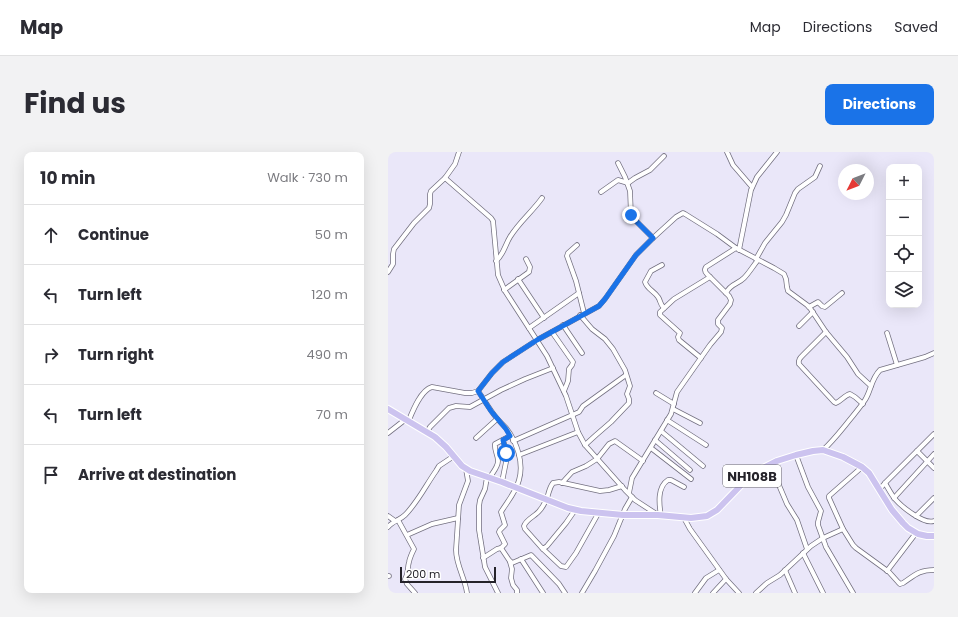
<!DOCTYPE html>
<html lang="en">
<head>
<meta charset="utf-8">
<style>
	:root { --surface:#fff; --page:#f2f2f3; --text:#2b2b33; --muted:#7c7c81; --line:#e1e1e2; --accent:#1a73e8 }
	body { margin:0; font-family:Poppins,sans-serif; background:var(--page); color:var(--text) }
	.controls { position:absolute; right:12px; top:12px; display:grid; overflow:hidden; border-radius:8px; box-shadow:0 4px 16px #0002 }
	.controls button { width:36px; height:36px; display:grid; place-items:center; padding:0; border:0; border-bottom:1px solid var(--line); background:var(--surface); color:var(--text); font:20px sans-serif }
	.compass { position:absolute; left:450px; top:12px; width:36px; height:36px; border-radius:50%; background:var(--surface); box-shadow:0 4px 16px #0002; rotate:228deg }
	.scale { position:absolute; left:12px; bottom:10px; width:96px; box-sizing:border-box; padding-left:4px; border:2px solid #25232a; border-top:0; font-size:11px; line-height:14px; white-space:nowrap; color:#25232a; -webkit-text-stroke:3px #fff; paint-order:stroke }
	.stop { position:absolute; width:12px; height:12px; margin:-9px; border:3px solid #1a73e8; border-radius:50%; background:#fff }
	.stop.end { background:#1a73e8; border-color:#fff; box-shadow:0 1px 4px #0008 }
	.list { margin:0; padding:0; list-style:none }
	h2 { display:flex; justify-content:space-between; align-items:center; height:52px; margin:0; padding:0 16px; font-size:17px }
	h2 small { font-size:13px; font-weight:400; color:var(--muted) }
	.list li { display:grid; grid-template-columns:26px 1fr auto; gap:12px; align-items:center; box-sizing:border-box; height:60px; padding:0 16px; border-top:1px solid var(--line) }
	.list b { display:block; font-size:15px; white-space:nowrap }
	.list em { font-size:13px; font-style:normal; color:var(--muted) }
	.icon { flex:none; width:22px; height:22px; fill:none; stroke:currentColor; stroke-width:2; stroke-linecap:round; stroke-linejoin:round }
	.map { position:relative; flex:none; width:546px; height:441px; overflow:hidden; border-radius:8px }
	header { display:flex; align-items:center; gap:24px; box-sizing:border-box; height:56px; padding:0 20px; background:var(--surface); border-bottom:1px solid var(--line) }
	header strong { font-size:19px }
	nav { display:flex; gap:22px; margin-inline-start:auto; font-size:14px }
	.intro { display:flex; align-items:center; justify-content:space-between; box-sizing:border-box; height:96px; padding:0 24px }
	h1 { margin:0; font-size:28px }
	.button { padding:10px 18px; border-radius:8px; background:var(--accent); color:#fff; font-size:14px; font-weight:700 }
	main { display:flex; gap:24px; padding:0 24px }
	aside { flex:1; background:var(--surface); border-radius:8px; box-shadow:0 4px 16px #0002 }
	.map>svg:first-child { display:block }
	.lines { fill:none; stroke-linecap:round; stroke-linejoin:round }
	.minor-casing { stroke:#747181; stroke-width:5.5 }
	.highway-casing { stroke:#fff; stroke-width:8 }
	.minor { stroke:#fff; stroke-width:4 }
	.highway { stroke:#ccc3ef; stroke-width:6 }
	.route { stroke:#1a73e8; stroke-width:5 }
	.labels { text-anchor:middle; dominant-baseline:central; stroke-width:3.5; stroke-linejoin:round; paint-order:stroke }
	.shield { fill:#fff; stroke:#66656a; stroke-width:1 }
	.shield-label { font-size:13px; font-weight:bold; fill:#25232a }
</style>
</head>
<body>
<header>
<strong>Map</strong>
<nav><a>Map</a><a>Directions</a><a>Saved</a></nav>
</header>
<div class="intro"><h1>Find us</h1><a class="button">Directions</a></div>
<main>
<aside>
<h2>10 min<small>Walk · 730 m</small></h2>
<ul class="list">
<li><svg class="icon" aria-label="ahead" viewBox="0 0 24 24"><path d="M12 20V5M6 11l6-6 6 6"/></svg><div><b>Continue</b></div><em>50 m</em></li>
<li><svg class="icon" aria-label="left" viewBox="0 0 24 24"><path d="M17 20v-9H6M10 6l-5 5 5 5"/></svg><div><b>Turn left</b></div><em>120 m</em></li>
<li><svg class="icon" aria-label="right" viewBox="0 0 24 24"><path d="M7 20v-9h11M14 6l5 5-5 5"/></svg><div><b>Turn right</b></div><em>490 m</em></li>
<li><svg class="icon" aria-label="left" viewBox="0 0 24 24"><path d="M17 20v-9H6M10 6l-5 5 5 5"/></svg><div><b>Turn left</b></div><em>70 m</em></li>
<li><svg class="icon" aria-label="arrive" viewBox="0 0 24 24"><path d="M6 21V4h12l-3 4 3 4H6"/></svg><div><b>Arrive at destination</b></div></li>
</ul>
</aside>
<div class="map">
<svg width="546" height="441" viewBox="0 0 546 441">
	<rect width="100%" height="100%" fill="#eae7f9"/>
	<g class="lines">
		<!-- minor casing -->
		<g class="minor-casing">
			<g id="minor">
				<path d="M 339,0 L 345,13 L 364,35"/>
				<path d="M 230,11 L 237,25 L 242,39 L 243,63 L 246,67 L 265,86"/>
				<path d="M 57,26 L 103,66 L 105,69 L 110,123 L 117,139 L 159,204 L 178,244 L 190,280 L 197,293 L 237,338 L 247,348 L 270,363"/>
				<path d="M 213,40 L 230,28 L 240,31 L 247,26 L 262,18 L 276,4"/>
				<path d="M 189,93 L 180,101 L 179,104 L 188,129 L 196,161"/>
				<path d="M 351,98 L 363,38 L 369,25 L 389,0"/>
				<path d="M 368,107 L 377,91 L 394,70 L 398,63 L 407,41 L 410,37 L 427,25 L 432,14"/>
				<path d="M 108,109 C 116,102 117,93 122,85 C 131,70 145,59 154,46"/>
				<path d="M 274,113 L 263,119 L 257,130 C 259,137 266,139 270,145 C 273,149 271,151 276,156"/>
				<path d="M 0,120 L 5,112 L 5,102 L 6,97 L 26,71 L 41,56 L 42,52 L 42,42 L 43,39 L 57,26 L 67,12 L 71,0"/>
				<path d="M 130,127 L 156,166"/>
				<path d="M 116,138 L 141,120 L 142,115 L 138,107"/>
				<path d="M 338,141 C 343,131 349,133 356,126 C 361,121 365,114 370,108"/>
				<path d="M 421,155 L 430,150 L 434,154 L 437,155 L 454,141"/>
				<path d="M 192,163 L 204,177 L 217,187 L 225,197 L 237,218 L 242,234 L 239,242 L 241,247 L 241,251 L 223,270 L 208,283 L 197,293"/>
				<path d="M 175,173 L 194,201"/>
				<path d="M 411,174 L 425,160"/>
				<path d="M 141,176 L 191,141"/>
				<path d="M 164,180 L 185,210 L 184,213 L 181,217 L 180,229 L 176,239"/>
				<path d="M 438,180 L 415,203 C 412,206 410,208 411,212 L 446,250 L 448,251 C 453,249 457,243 462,242 L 467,245 L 475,252"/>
				<path d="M 499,181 L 509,213"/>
				<path d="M 313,206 L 291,188 L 290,185 L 292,181 L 272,163 L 272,160 L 286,147 L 322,125"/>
				<path d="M 90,239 C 95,246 99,253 104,260 C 108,266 113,271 118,276 C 129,290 136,311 131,328 C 128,340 119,350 113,360 L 117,373 L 112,378 L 111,380 L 117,392 L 113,396"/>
				<path d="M 268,241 L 286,252"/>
				<path d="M 285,257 L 312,271"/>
				<path d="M 21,268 C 25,258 33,238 44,235 L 77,241 L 84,241 L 90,239 L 104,221 L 115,210 L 149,188 L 211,154 L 217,147 L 248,103 L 265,86 L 288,65 L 295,61 L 297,62 L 329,82 L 348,96 L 386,116 L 396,122 L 398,127 L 399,135 L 400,139 L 419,153 L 422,156 L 438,180 L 459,205 L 470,222 L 483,234"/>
				<path d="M 279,268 L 318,293"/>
				<path d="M 273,279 L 315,314"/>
				<path d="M 39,280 L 42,275 L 61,256 L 68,254 L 82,255 L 113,238 L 137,227 L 165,216"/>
				<path d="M 0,281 L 18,267"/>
				<path d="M 88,286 L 109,267"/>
				<path d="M 267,288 L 302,318"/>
				<path d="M 125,289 L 191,260 L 195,254 L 238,223"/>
				<path d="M 263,296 L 303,327"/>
				<path d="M 435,298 C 446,288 454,277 464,265 C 468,260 473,254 477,248 C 483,239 483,227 492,218 L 537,205 L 546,201"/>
				<path d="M 529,299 L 546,316"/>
				<path d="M 131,303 L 190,280"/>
				<path d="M 408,303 L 420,335 L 433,359 L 430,370 L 430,373 L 438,395 L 465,441"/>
				<path d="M 382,312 L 399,352 L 409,368 L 419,397"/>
				<path d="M 474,315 L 441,344 L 441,346 L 455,377 L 465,393 L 468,396 L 501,420 L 510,430 L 512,432 L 515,431 C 527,423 531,418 546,418"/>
				<path d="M 78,317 L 80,329 L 71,353 L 68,398 C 68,413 77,426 79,441"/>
				<path d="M 99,325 L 97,337 L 92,348 L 91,354 L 91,378 L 97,415 L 110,441"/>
				<path d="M 102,325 C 105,320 110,315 110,309 C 110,303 106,298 107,292 L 122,284"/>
				<path d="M 114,330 L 119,305 L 118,298 L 115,288"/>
				<path d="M 174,331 L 184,320 L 198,314 L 209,307 L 221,292 L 227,289 L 255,309"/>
				<path d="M 497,331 C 500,336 503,342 507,347 C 513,354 536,373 546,369"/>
				<path d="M 491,338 L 497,331 L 546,282"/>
				<path d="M 241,341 L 244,326 L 283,262 L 289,240 L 322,193 L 333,180 L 334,176 L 330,172 L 330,168 L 342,152 L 343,148 L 341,144 L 319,122 C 317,120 316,118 318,115 L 348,96"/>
				<path d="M 506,346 L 546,302"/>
				<path d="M 187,358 L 178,371 L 159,394 L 155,397 L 153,395 L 137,377 L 136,374 C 138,367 148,364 152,358 C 155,355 157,350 159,346 C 161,341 161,336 165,331 L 171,330 L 212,339 L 221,338 L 234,334"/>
				<path d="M 0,364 L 7,369"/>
				<path d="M 273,364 C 271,352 269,335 280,328 L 283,328 L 296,335"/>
				<path d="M 528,364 L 546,346"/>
				<path d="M 296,366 L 302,377 L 338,427 L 325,441"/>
				<path d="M 10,368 L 26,397 C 24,401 22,405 21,410 C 19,417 21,420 17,427 L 19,432 L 27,441"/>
				<path d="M 0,375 C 5,369 12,368 17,363 C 30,350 38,333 48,319 L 51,314 L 66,304"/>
				<path d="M 19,383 L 44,372 L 70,366"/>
				<path d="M 155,397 L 173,414 L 178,415 L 188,401 L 211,360"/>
				<path d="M 415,401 L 435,441"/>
				<path d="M 95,406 L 109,397 L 113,396 L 121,408 L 124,411 L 143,403 L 171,432 L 177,441"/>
				<path d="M 133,407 L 155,441"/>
				<path d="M 122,410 L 124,417 L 123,426 L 125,433 L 129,438 L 129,441"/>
				<path d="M 397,418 L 407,441"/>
				<path d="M 499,419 L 528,381"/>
				<path d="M 0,424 L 1,424"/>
				<path d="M 338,427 L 351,441"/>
				<path d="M 194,441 L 207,419 L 226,384 L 237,357 L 244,345"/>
				<path d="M 307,441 L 318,426 L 331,418"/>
				<path d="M 368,441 L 379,431 L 392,423 L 423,394 L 435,386 L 455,377"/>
			</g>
		</g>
		<!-- highway casing -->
		<g class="highway-casing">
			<path id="highway" d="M 0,257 L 47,285 L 58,295 L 74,314 L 82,319 L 114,330 L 180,356 L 193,359 L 235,363 L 270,363 L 303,366 L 319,364 L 329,358 L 356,330 L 375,316 L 389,309 L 408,303 L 425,299 L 435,298 L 455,305 L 474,315 L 481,321 L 504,358 L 515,371 L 520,376 L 530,382 L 539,384 L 546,384"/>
		</g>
		<!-- minor -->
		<use href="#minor" class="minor"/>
		<!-- highway -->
		<use href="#highway" class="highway"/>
	</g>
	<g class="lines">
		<!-- route -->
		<path class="route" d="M 118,301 L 115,288 L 122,284 L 118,277 L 103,259 L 90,239 L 104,221 L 115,210 L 149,188 L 211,154 L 217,147 L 248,103 L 265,86 L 246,67 L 243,63"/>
	</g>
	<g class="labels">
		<!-- shield labels -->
		<rect class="shield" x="335" y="313" width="58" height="22" rx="3"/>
		<g class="shield-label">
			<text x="364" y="324">NH108B</text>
		</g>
	</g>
</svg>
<div class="controls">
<button>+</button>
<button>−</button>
<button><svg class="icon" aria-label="locate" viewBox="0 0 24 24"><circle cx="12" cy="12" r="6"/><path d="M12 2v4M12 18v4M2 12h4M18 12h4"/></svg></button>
<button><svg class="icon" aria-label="layers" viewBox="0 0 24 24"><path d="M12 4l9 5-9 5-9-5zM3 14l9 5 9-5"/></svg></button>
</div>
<svg class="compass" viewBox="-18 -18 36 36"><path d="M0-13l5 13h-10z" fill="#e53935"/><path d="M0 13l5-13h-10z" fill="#7c7c81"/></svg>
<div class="scale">200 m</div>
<div class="stop" style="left:118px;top:301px"></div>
<div class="stop end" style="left:243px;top:63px"></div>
</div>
</main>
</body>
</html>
